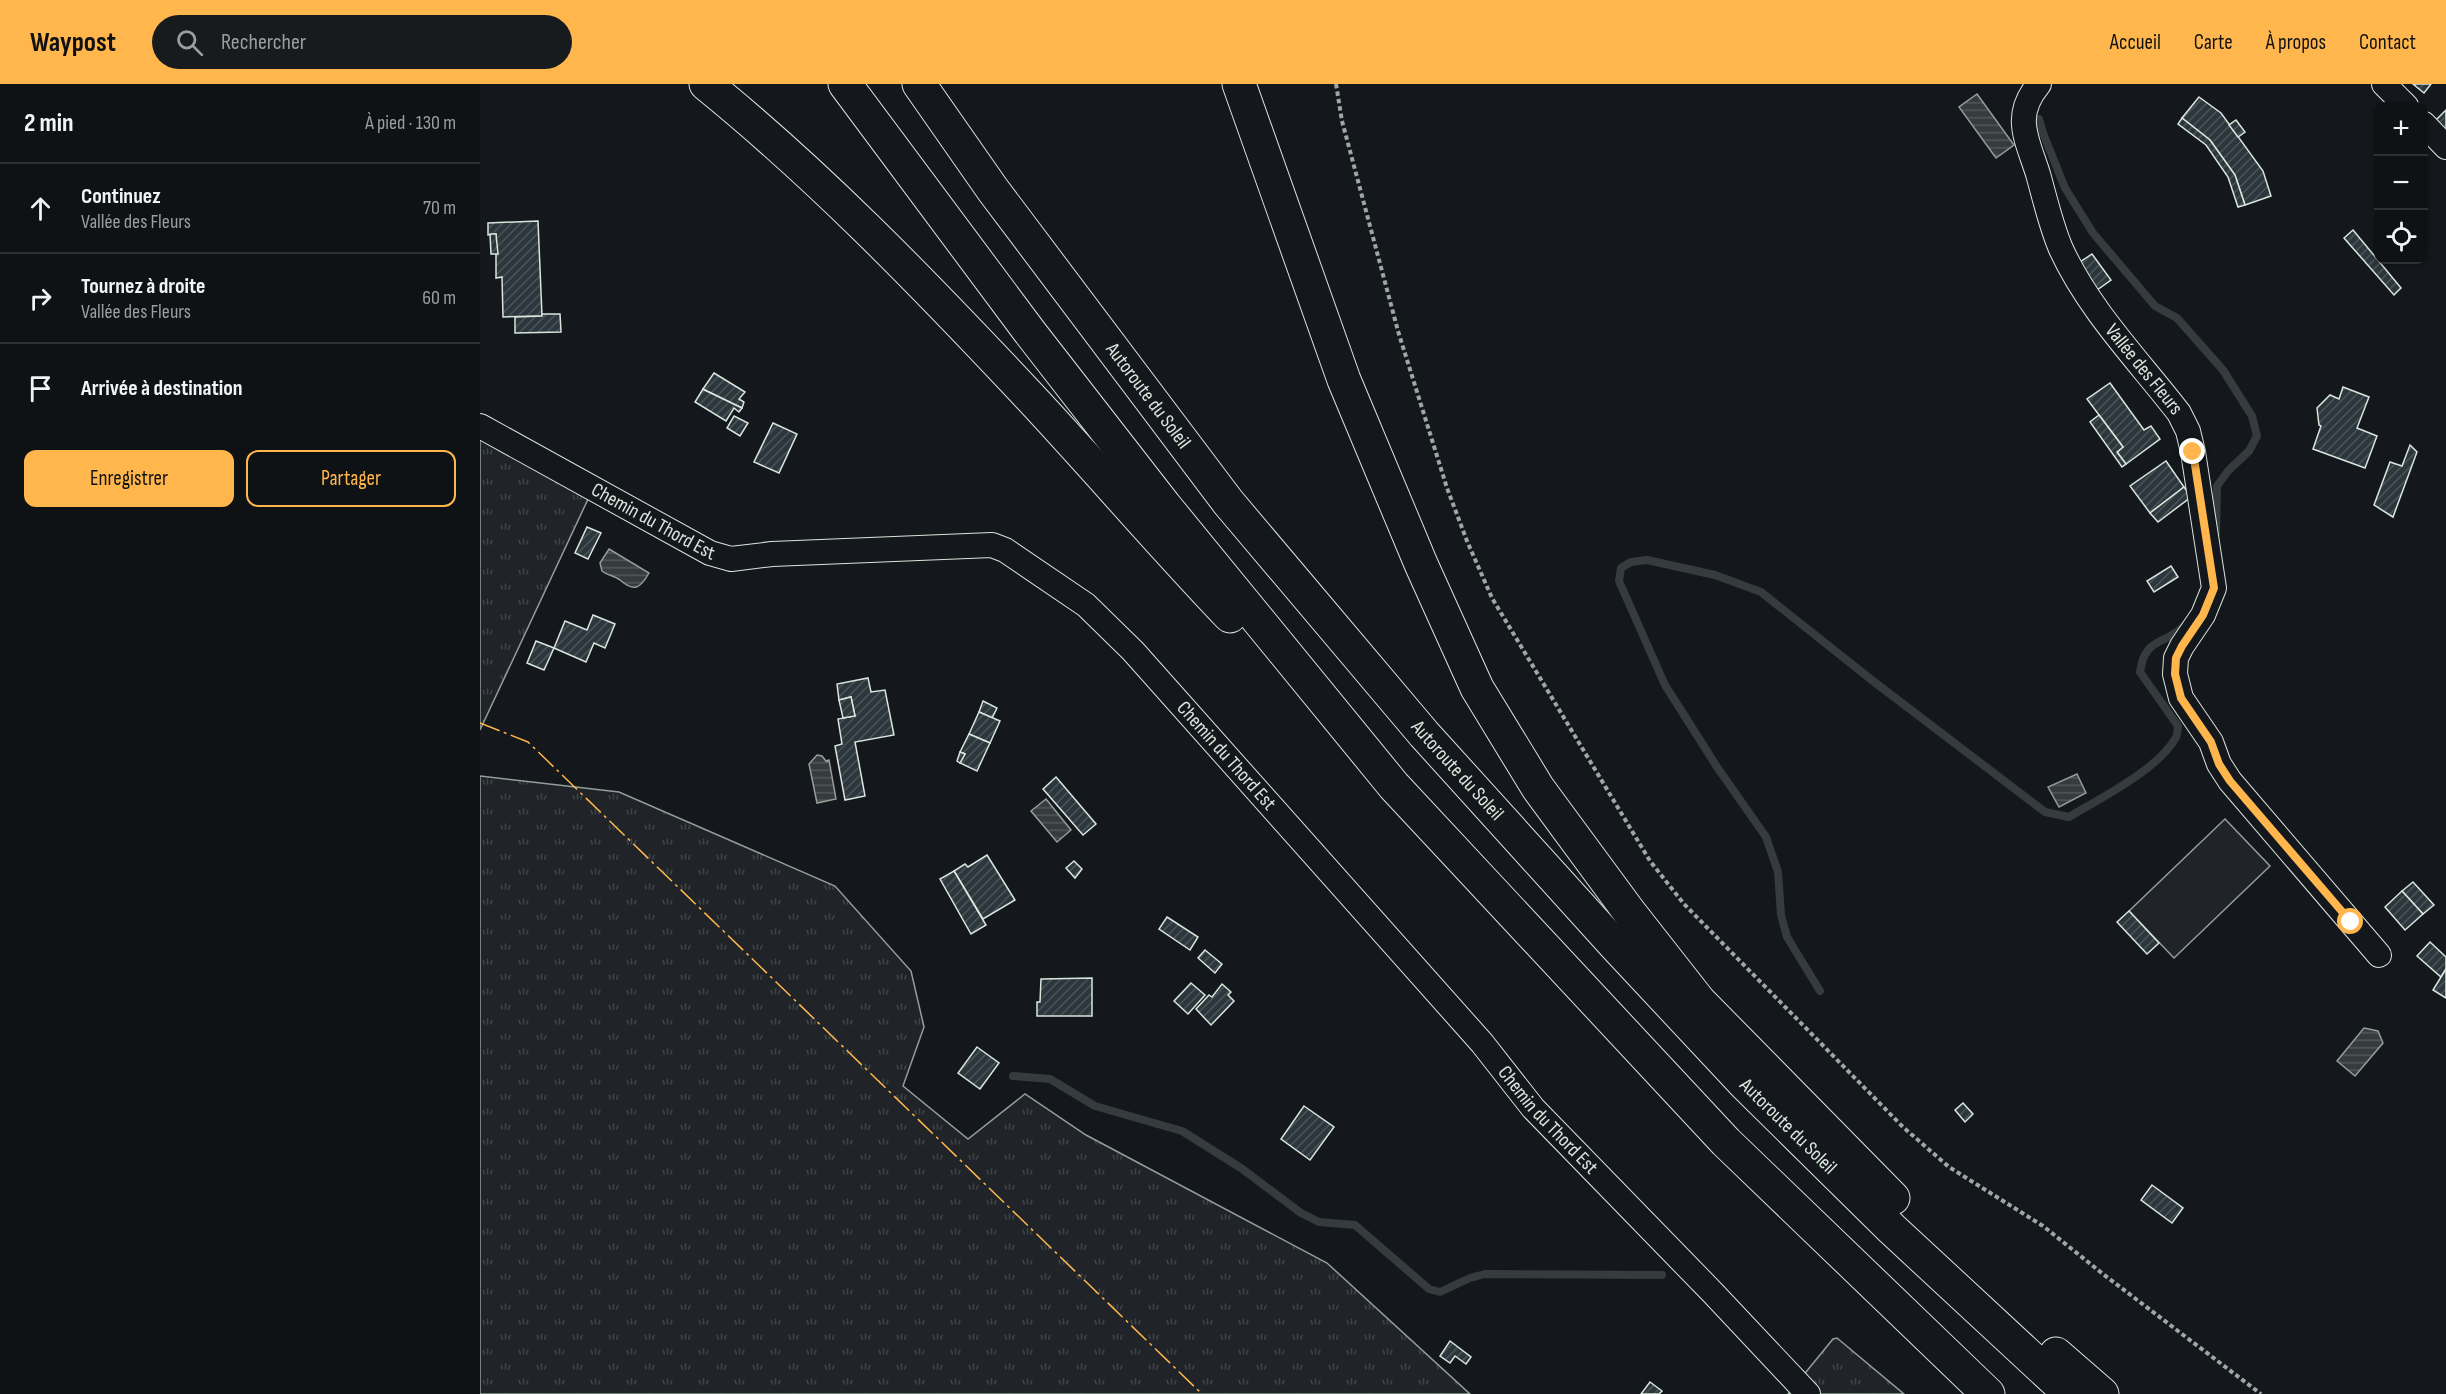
<!DOCTYPE html>
<html lang="fr">
<head>
<meta charset="utf-8">
<style>
	:root { --surface:#0f1215; --page:#181b1e; --text:#f1f3f6; --muted:#9b9ea0; --line:#2f3234; --accent:#ffb74d }
	body { margin:0; font-family:"Sofia Sans Condensed",sans-serif; background:var(--page); color:var(--text) }
	.controls { position:absolute; right:18px; top:18px; display:grid; overflow:hidden; border-radius:12px; box-shadow:0 2px 4px #0004 }
	.controls button { width:54px; height:54px; display:grid; place-items:center; padding:0; border:0; border-bottom:2px solid var(--line); background:var(--surface); color:var(--text); font:30px sans-serif }
	.stop { position:absolute; width:18px; height:18px; margin:-14px; border:4px solid #ffb74d; border-radius:50%; background:#fff }
	.stop.end { background:#ffb74d; border-color:#fff; box-shadow:0 2px 6px #0008 }
	.list { margin:0; padding:0; list-style:none }
	h2 { display:flex; justify-content:space-between; align-items:center; height:78px; margin:0; padding:0 24px; font-size:26px }
	h2 small { font-size:20px; font-weight:400; color:var(--muted) }
	.list li { display:grid; grid-template-columns:39px 1fr auto; gap:18px; align-items:center; box-sizing:border-box; height:90px; padding:0 24px; border-top:2px solid var(--line) }
	.list b { display:block; font-size:22px; white-space:nowrap }
	.list p { margin:0; font-size:20px; white-space:nowrap; color:var(--muted) }
	.list em { font-size:20px; font-style:normal; color:var(--muted) }
	.actions { display:flex; gap:12px; padding:18px 24px }
	.actions a { flex:1; padding:14px 0; border:2px solid var(--accent); border-radius:12px; text-align:center; font-size:21px; color:var(--accent) }
	.actions .main { background:var(--accent); color:#111 }
	.icon { flex:none; width:33px; height:33px; fill:none; stroke:currentColor; stroke-width:2; stroke-linecap:round; stroke-linejoin:round }
	.map { position:relative; flex:none; width:1966px; height:1310px; overflow:hidden }
	header { display:flex; align-items:center; gap:36px; box-sizing:border-box; height:84px; padding:0 30px; background:var(--accent); color:#111 }
	header strong { font-size:28px }
	nav { display:flex; gap:33px; margin-inline-start:auto; font-size:21px }
	.search { width:420px; height:54px; background:var(--page); display:flex; align-items:center; gap:15px; box-sizing:border-box; padding:0 21px; border-radius:33px; color:var(--muted); font-size:22px }
	main { display:flex }
	aside { flex:1; background:var(--surface) }
	.map>svg:first-child { display:block }
	.grass { fill:url(#grass-tufts); stroke:#939e99; stroke-width:1.5 }
	.green { fill:#202428; stroke:#939e99; stroke-width:1.5 }
	.water { fill:url(#water-rules); stroke:#939e99; stroke-width:1.5 }
	.lines { fill:none; stroke-linecap:round; stroke-linejoin:round }
	.stream { stroke:#363b3e; stroke-width:8 }
	.building { fill:url(#building-hatch); stroke:#d8e6dc; stroke-width:1.5 }
	.minor-casing { stroke:#d8e6dc; stroke-width:26 }
	.motorway-casing { stroke:#d8e6dc; stroke-width:35 }
	.path { stroke:#9da8a2; stroke-width:4; stroke-dasharray:4.5 3; stroke-linecap:butt }
	.minor { stroke:#14181c; stroke-width:24 }
	.motorway { stroke:#14181c; stroke-width:33 }
	.power { stroke:#ffb74d; stroke-width:1.5; stroke-dasharray:21 4.5 3 4.5; stroke-linecap:butt }
	.route { stroke:#ffb74d; stroke-width:8 }
	.labels { text-anchor:middle; dominant-baseline:central; stroke-width:4.5; stroke-linejoin:round; paint-order:stroke }
	.street-label { font-size:20px; fill:#d8e6dc; stroke:#14181c }
</style>
</head>
<body>
<header>
<strong>Waypost</strong>
<div class="search"><svg class="icon" aria-label="search" viewBox="0 0 24 24"><circle cx="10" cy="10" r="6"/><path d="M15 15l6 6"/></svg>Rechercher</div>
<nav><a>Accueil</a><a>Carte</a><a>À propos</a><a>Contact</a></nav>
</header>
<main>
<aside>
<h2>2 min<small>À pied · 130 m</small></h2>
<ul class="list">
<li><svg class="icon" aria-label="ahead" viewBox="0 0 24 24"><path d="M12 20V5M6 11l6-6 6 6"/></svg><div><b>Continuez</b><p>Vallée des Fleurs</p></div><em>70 m</em></li>
<li><svg class="icon" aria-label="right" viewBox="0 0 24 24"><path d="M7 20v-9h11M14 6l5 5-5 5"/></svg><div><b>Tournez à droite</b><p>Vallée des Fleurs</p></div><em>60 m</em></li>
<li><svg class="icon" aria-label="arrive" viewBox="0 0 24 24"><path d="M6 21V4h12l-3 4 3 4H6"/></svg><div><b>Arrivée à destination</b></div></li>
</ul>
<div class="actions"><a class="main">Enregistrer</a><a>Partager</a></div>
</aside>
<div class="map">
<svg width="1966" height="1310" viewBox="0 0 1966 1310">
	<defs>
		<pattern id="grass-tufts" width="24" height="20" patternUnits="userSpaceOnUse" patternTransform="scale(1.5)"><rect width="24" height="20" fill="#202428"/><path d="M3 7l-1-3M5 7V3M7 7l1-3M15 17l-1-3M17 17v-4M19 17l1-3" fill="none" stroke="#404447"/></pattern>
		<pattern id="water-rules" width="6" height="5" patternUnits="userSpaceOnUse" patternTransform="scale(1.5)"><rect width="6" height="5" fill="#363b3e"/><path d="M0 2.5h6" fill="none" stroke="#525759"/></pattern>
		<pattern id="building-hatch" width="6" height="6" patternUnits="userSpaceOnUse" patternTransform="scale(1.5)"><rect width="6" height="6" fill="#2c363c"/><path d="M-1 1l2-2M0 6l6-6M5 7l2-2" fill="none" stroke="#4a5358"/></pattern>
	</defs>
	<rect width="100%" height="100%" fill="#14181c"/>
	<!-- grass -->
	<g class="grass">
		<path d="M 0,355 L 109,413 L 0,646 Z"/>
		<path d="M 0,692 L 139,708 L 355,802 L 431,887 L 444,943 L 423,1002 L 488,1055 L 545,1010 L 606,1051 L 847,1179 L 990,1310 L 0,1310 Z"/>
		<path d="M 1357,1254 L 1424,1310 L 1308,1310 L 1353,1255 Z"/>
	</g>
	<!-- green -->
	<path class="green" d="M 1745,735 L 1790,782 L 1694,874 L 1649,827 Z"/>
	<!-- water -->
	<g class="water">
		<path d="M 1497,10 L 1534,61 L 1516,74 L 1479,23 Z"/>
		<path d="M 129,465 L 169,489 C 160,505 154,508 140,496 C 135,492 127,491 122,487 L 120,479 Z"/>
		<path d="M 337,671 L 342,672 L 346,677 L 349,676 L 356,715 L 337,719 L 329,680 Z"/>
		<path d="M 1597,690 L 1606,709 L 1579,723 L 1568,703 Z"/>
		<path d="M 566,715 L 591,746 L 577,758 L 551,727 Z"/>
		<path d="M 1884,944 L 1898,947 L 1903,959 L 1875,992 L 1857,977 Z"/>
	</g>
	<g class="lines">
		<!-- stream -->
		<g class="stream">
			<path d="M 1559,35 L 1563,49 L 1585,104 L 1613,149 L 1675,222 L 1697,234 L 1743,286 L 1772,332 L 1777,352 L 1769,367 L 1748,387 L 1737,402 L 1736,450"/>
			<path d="M 1340,907 L 1307,853 L 1301,831 L 1298,788 L 1286,753 L 1237,683 L 1185,601 L 1139,497 L 1141,484 L 1151,478 L 1167,476 L 1235,491 L 1281,508 L 1393,597 L 1565,728 L 1589,733 C 1619,715 1677,686 1695,655 C 1698,652 1697,646 1698,642 L 1660,588 C 1665,552 1685,562 1705,541"/>
			<path d="M 533,992 L 570,995 L 615,1022 L 702,1047 L 761,1084 L 821,1129 L 839,1138 L 875,1141 L 949,1205 L 960,1208 L 990,1194 L 1005,1190 L 1182,1191"/>
		</g>
	</g>
	<!-- building -->
	<g class="building">
		<path d="M 1933,0 L 1951,0 L 1944,9 Z"/>
		<path d="M 1719,13 L 1741,29 L 1783,87 L 1791,112 L 1765,121 L 1755,91 L 1730,56 L 1702,34 Z"/>
		<path d="M 1966,26 L 1966,54 L 1952,40 Z"/>
		<path d="M 1702,34 L 1730,56 L 1755,91 L 1765,121 L 1758,123 L 1748,93 L 1726,61 L 1698,40 Z"/>
		<path d="M 1756,36 L 1765,48 L 1758,53 L 1749,41 Z"/>
		<path d="M 58,137 L 62,232 L 23,233 L 22,193 L 16,194 L 16,150 L 8,151 L 8,139 Z"/>
		<path d="M 1873,146 L 1921,204 L 1914,211 L 1864,154 Z"/>
		<path d="M 10,150 L 16,150 L 18,170 L 11,170 Z"/>
		<path d="M 1612,170 L 1631,196 L 1617,206 L 1600,178 Z"/>
		<path d="M 62,230 L 80,230 L 81,248 L 35,249 L 35,233 L 62,232 Z"/>
		<path d="M 234,289 L 265,308 L 259,315 L 264,318 L 262,324 L 223,305 Z"/>
		<path d="M 1630,299 L 1664,346 L 1671,342 L 1680,355 L 1646,380 L 1637,368 L 1643,363 L 1607,315 Z"/>
		<path d="M 1863,303 L 1889,313 L 1877,344 L 1897,352 L 1885,384 L 1833,365 L 1841,342 L 1839,341 L 1837,324 L 1850,311 L 1859,315 Z"/>
		<path d="M 223,305 L 224,306 L 262,324 L 259,328 L 254,324 L 246,337 L 215,318 Z"/>
		<path d="M 1619,331 L 1643,363 L 1637,368 L 1646,380 L 1642,383 L 1610,338 Z"/>
		<path d="M 254,332 L 268,339 L 260,352 L 247,344 Z"/>
		<path d="M 293,339 L 317,350 L 299,389 L 274,378 Z"/>
		<path d="M 1930,361 L 1937,368 L 1913,433 L 1894,421 L 1910,378 L 1922,382 Z"/>
		<path d="M 1686,377 L 1704,403 L 1670,429 L 1650,402 Z"/>
		<path d="M 1704,403 L 1711,413 L 1678,438 L 1670,429 Z"/>
		<path d="M 107,443 L 121,449 L 108,475 L 95,469 Z"/>
		<path d="M 1691,482 L 1698,493 L 1674,508 L 1667,497 Z"/>
		<path d="M 113,531 L 135,540 L 125,564 L 114,559 L 106,578 L 74,564 L 85,537 L 107,546 Z"/>
		<path d="M 56,557 L 74,564 L 64,586 L 47,579 Z"/>
		<path d="M 388,594 L 391,608 L 405,606 L 414,651 L 375,658 L 385,712 L 365,716 L 355,662 L 362,660 L 358,635 L 375,632 L 371,613 L 359,616 L 357,600 Z"/>
		<path d="M 371,613 L 375,632 L 363,634 L 359,616 Z"/>
		<path d="M 503,617 L 517,624 L 512,634 L 499,628 Z"/>
		<path d="M 499,628 L 520,637 L 510,659 L 489,650 Z"/>
		<path d="M 489,650 L 510,659 L 497,687 L 480,679 L 485,670 L 480,668 Z"/>
		<path d="M 480,668 L 485,670 L 480,679 L 477,677 Z"/>
		<path d="M 576,693 L 616,740 L 603,751 L 563,705 Z"/>
		<path d="M 507,771 L 535,816 L 503,835 L 474,787 L 485,780 L 488,783 Z"/>
		<path d="M 594,777 L 602,785 L 595,794 L 586,784 Z"/>
		<path d="M 474,787 L 506,841 L 491,850 L 460,795 Z"/>
		<path d="M 1933,798 L 1954,821 L 1943,830 L 1922,807 Z"/>
		<path d="M 1922,807 L 1943,830 L 1925,846 L 1905,823 Z"/>
		<path d="M 1649,827 L 1679,859 L 1667,870 L 1637,838 Z"/>
		<path d="M 687,833 L 718,853 L 710,866 L 679,845 Z"/>
		<path d="M 1950,858 L 1966,873 L 1966,885 L 1961,893 L 1937,872 Z"/>
		<path d="M 725,866 L 742,880 L 735,889 L 718,874 Z"/>
		<path d="M 1966,885 L 1966,914 L 1953,906 Z"/>
		<path d="M 612,894 L 612,932 L 557,932 L 557,918 L 560,918 L 561,895 Z"/>
		<path d="M 711,899 L 725,911 L 708,930 L 694,917 Z"/>
		<path d="M 742,900 L 751,908 L 748,911 L 754,917 L 731,941 L 716,925 L 729,911 L 732,913 Z"/>
		<path d="M 497,963 L 519,979 L 500,1005 L 478,989 Z"/>
		<path d="M 1483,1019 L 1493,1030 L 1485,1038 L 1475,1026 Z"/>
		<path d="M 824,1022 L 854,1043 L 830,1076 L 801,1055 Z"/>
		<path d="M 1672,1101 L 1703,1124 L 1692,1139 L 1661,1116 Z"/>
		<path d="M 970,1257 L 991,1273 L 986,1280 L 975,1272 L 970,1279 L 960,1272 Z"/>
		<path d="M 1170,1298 L 1182,1307 L 1179,1310 L 1161,1310 Z"/>
	</g>
	<g class="lines">
		<!-- minor casing -->
		<g class="minor-casing">
			<g id="minor">
				<path id="s1" d="M 1559,0 C 1532,32 1547,55 1558,90 C 1565,115 1571,142 1581,165 C 1609,226 1658,276 1699,329 L 1708,347 L 1713,368 L 1734,504 L 1723,531 L 1702,562 L 1696,574 L 1695,590 L 1701,614 L 1731,658 L 1739,680 L 1750,697 L 1899,871"/>
				<path d="M 1904,0 L 1926,22"/>
				<path d="M 1944,40 L 1966,63"/>
				<path id="s2" d="M 0,342 L 230,469 L 251,475 L 292,470 L 512,461 L 525,466 L 606,521 L 653,567 L 1002,959 L 1053,1024 L 1233,1209 L 1328,1310"/>
			</g>
		</g>
		<!-- motorway casing -->
		<g class="motorway-casing">
			<g id="motorway">
				<path d="M 226,0 C 337,90 438,194 536,298 C 609,375 677,456 750,532"/>
				<path d="M 365,0 L 549,247 L 685,422 L 914,702 L 1246,1058 L 1508,1310"/>
				<path id="s3" d="M 439,0 L 513,106 L 748,418 L 944,650 L 1135,861 L 1265,1000 L 1412,1145 L 1590,1310"/>
				<path d="M 759,0 L 864,296 L 941,480 L 997,604 L 1058,704 L 1150,829 L 1219,917 L 1413,1114"/>
				<path d="M 1576,1270 L 1622,1310"/>
			</g>
		</g>
		<!-- path -->
		<path class="path" d="M 856,0 L 862,37 L 918,247 L 967,404 L 987,457 L 1012,514 L 1170,777 L 1204,820 L 1423,1043 L 1469,1083 L 1563,1142 L 1623,1190 L 1781,1310"/>
		<!-- minor -->
		<use href="#minor" class="minor"/>
		<!-- motorway -->
		<use href="#motorway" class="motorway"/>
		<!-- power -->
		<path class="power" d="M 0,639 L 48,658 L 722,1310"/>
	</g>
	<g class="lines">
		<!-- route -->
		<path class="route" d="M 1713,368 L 1734,504 L 1723,531 L 1702,562 L 1696,574 L 1695,590 L 1701,614 L 1731,658 L 1739,680 L 1750,697 L 1871,838"/>
	</g>
	<g class="labels">
		<!-- street labels -->
		<g class="street-label">
			<text stroke="none"><textPath href="#s1" startOffset="321">Vallée des Fleurs</textPath></text>
			<text stroke="none"><textPath href="#s3" startOffset="387">Autoroute du Soleil</textPath></text>
			<text stroke="none"><textPath href="#s2" startOffset="198">Chemin du Thord Est</textPath></text>
			<text stroke="none"><textPath href="#s2" startOffset="864">Chemin du Thord Est</textPath></text>
			<text stroke="none"><textPath href="#s3" startOffset="873">Autoroute du Soleil</textPath></text>
			<text stroke="none"><textPath href="#s2" startOffset="1350">Chemin du Thord Est</textPath></text>
			<text stroke="none"><textPath href="#s3" startOffset="1359">Autoroute du Soleil</textPath></text>
		</g>
	</g>
</svg>
<div class="controls">
<button>+</button>
<button>−</button>
<button><svg class="icon" aria-label="locate" viewBox="0 0 24 24"><circle cx="12" cy="12" r="6"/><path d="M12 2v4M12 18v4M2 12h4M18 12h4"/></svg></button>
</div>
<div class="stop" style="left:1871px;top:838px"></div>
<div class="stop end" style="left:1713px;top:368px"></div>
</div>
</main>
</body>
</html>
